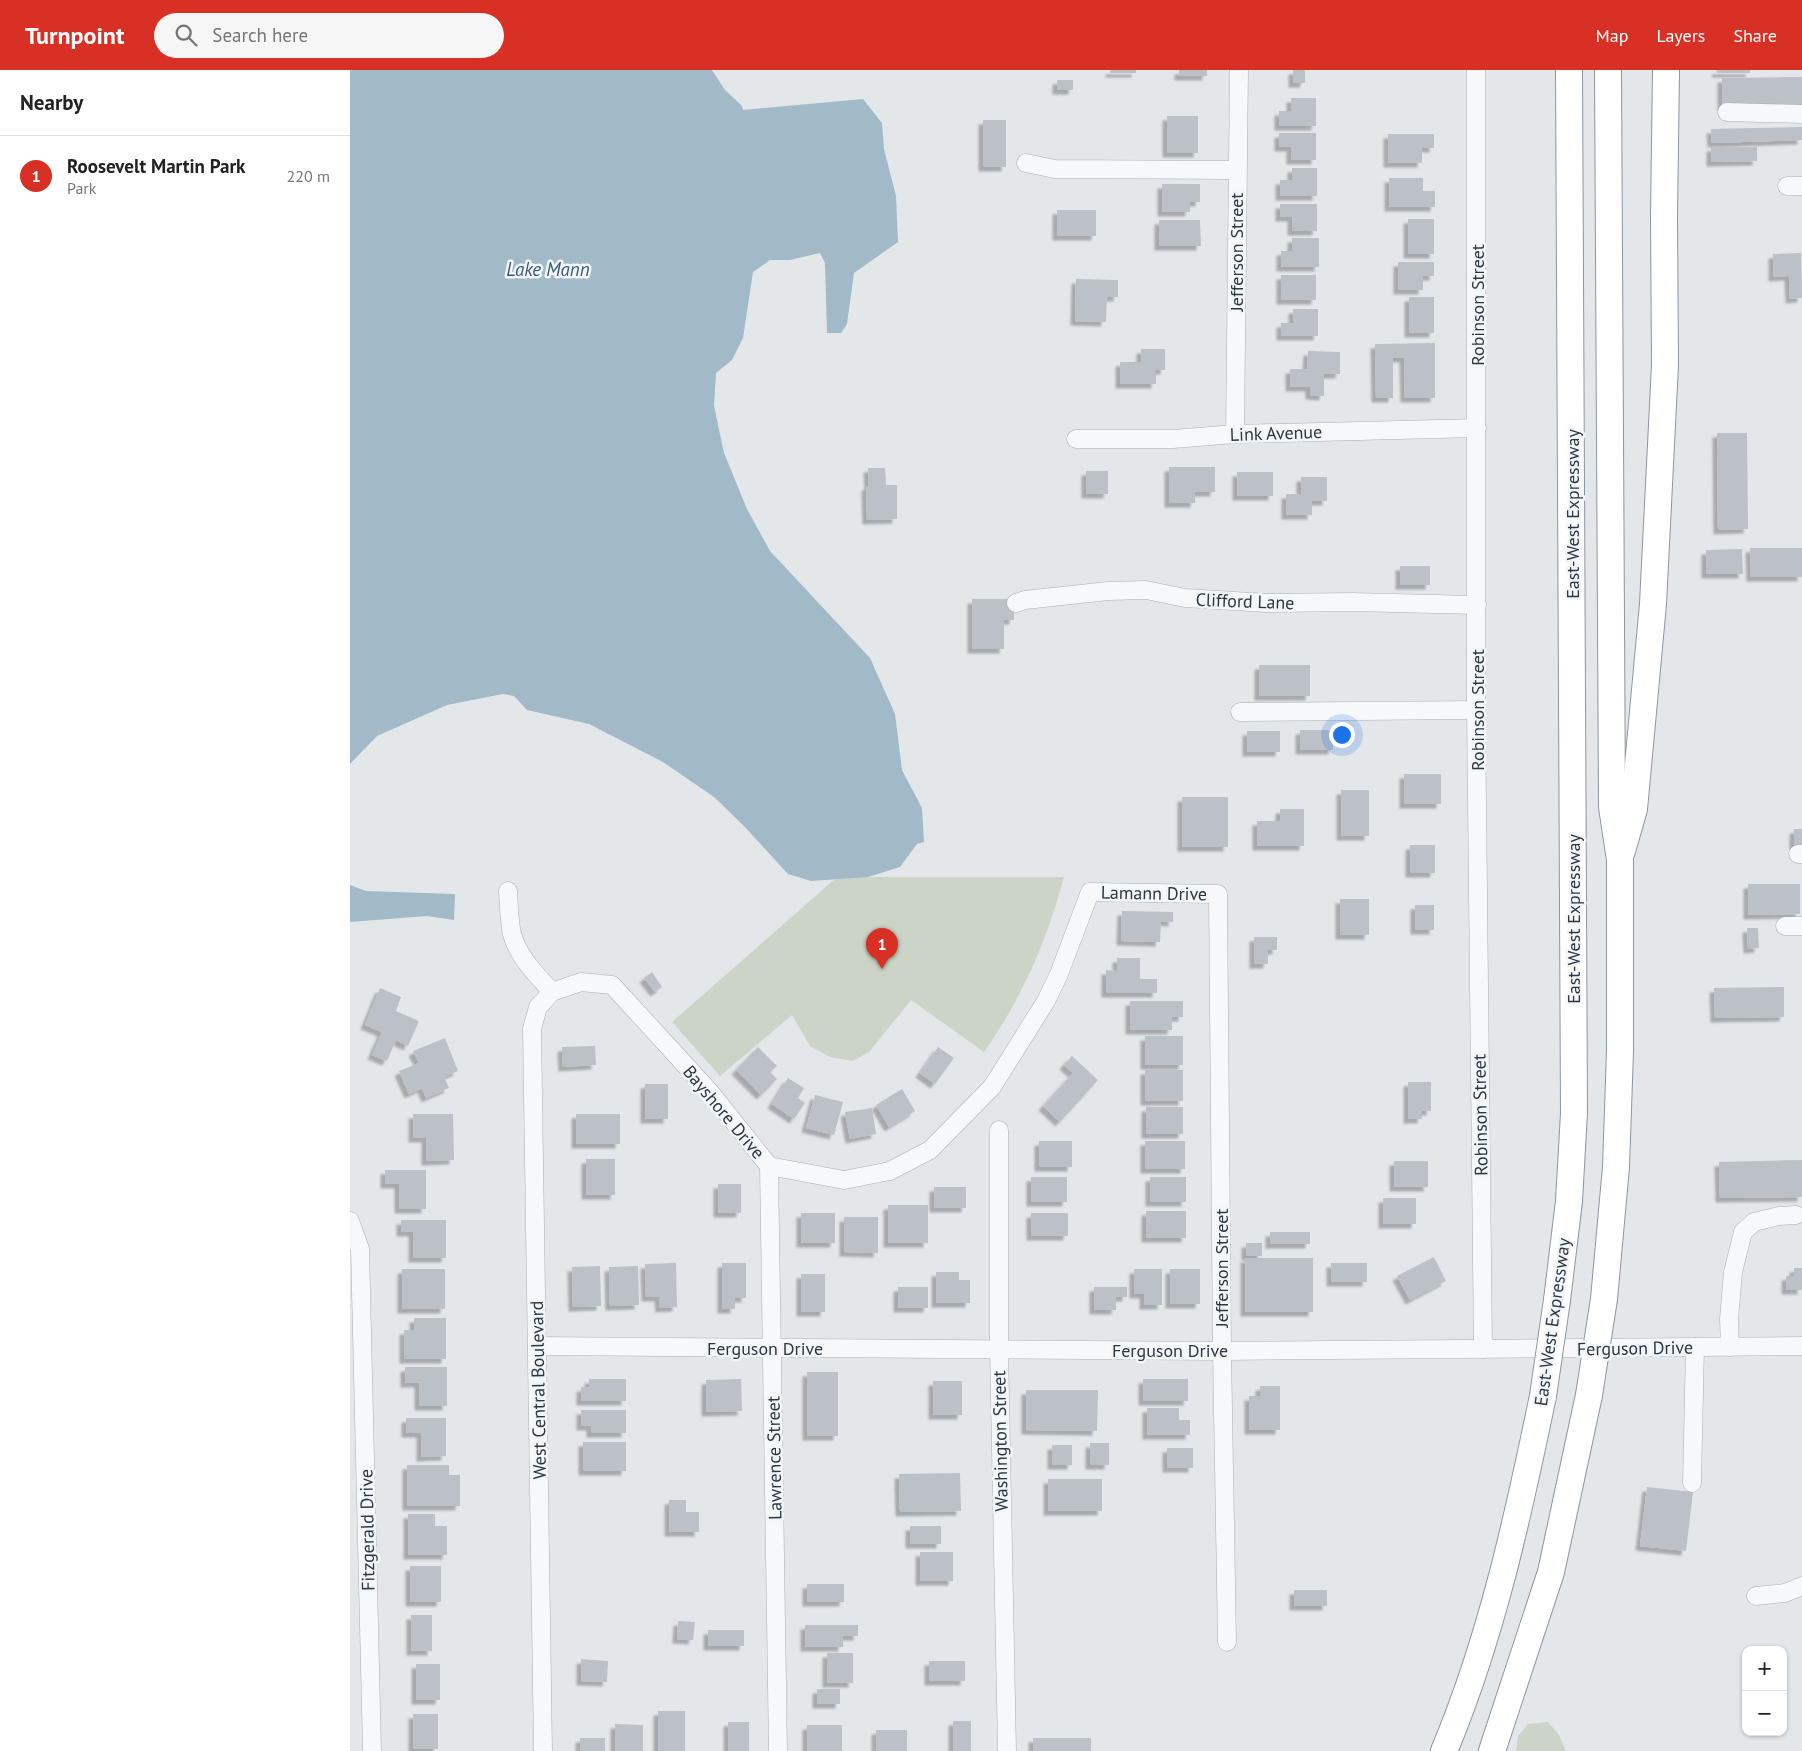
<!DOCTYPE html>
<html lang="en">
<head>
<meta charset="utf-8">
<style>
	:root { --surface:#fff; --page:#f6f6f6; --text:#222; --muted:#767676; --line:#e0e0e0; --accent:#d93025 }
	body { margin:0; font-family:"PT Sans",sans-serif; background:var(--page); color:var(--text) }
	.controls { position:absolute; right:15px; bottom:15px; display:grid; overflow:hidden; border-radius:10px; box-shadow:0 1px 4px #0004 }
	.controls button { width:45px; height:45px; display:grid; place-items:center; padding:0; border:0; border-bottom:1px solid var(--line); background:var(--surface); color:var(--text); font:25px sans-serif }
	.you { position:absolute; left:991px; top:664px; width:18px; height:18px; margin:-12px; border:4px solid #fff; border-radius:50%; background:#1a73e8; box-shadow:0 0 0 8px #1a73e833 }
	.badge { display:grid; place-items:center; width:32px; height:32px; border-radius:50%; background:var(--accent); color:#fff; font-size:16px; font-weight:700 }
	.pin { position:absolute; translate:-50% -41px; filter:drop-shadow(0 1px 2px #0008) }
	.pin::after { content:''; position:absolute; top:26px; width:18px; height:15px; background:inherit; clip-path:polygon(0 0,100% 0,50% 100%) }
	.list { margin:0; padding:0; list-style:none }
	h2 { display:flex; justify-content:space-between; align-items:center; height:65px; margin:0; padding:0 20px; font-size:21px }
	h2 small { font-size:16px; font-weight:400; color:var(--muted) }
	.list li { display:grid; grid-template-columns:32px 1fr auto; gap:15px; align-items:center; box-sizing:border-box; height:80px; padding:0 20px; border-top:1px solid var(--line) }
	.list b { display:block; font-size:19px; white-space:nowrap }
	.list p { margin:0; font-size:16px; white-space:nowrap; color:var(--muted) }
	.list em { font-size:16px; font-style:normal; color:var(--muted) }
	.icon { flex:none; width:28px; height:28px; fill:none; stroke:currentColor; stroke-width:2; stroke-linecap:round; stroke-linejoin:round }
	.map { position:relative; flex:none; width:1452px; height:1681px; overflow:hidden }
	header { display:flex; align-items:center; gap:30px; box-sizing:border-box; height:70px; padding:0 25px; background:var(--accent); color:#fff }
	header strong { font-size:24px }
	nav { display:flex; gap:28px; margin-inline-start:auto; font-size:18px }
	.search { width:350px; height:45px; background:var(--page); display:flex; align-items:center; gap:12px; box-sizing:border-box; padding:0 18px; border-radius:28px; color:var(--muted); font-size:19px }
	main { display:flex }
	aside { flex:1; background:var(--surface) }
	.map>svg:first-child { display:block }
	.green { fill:#cbd4c6 }
	.water { fill:#a2b9c7 }
	.building { fill:#bbc1c7; filter:url(#shadow) }
	.lines { fill:none; stroke-linecap:round; stroke-linejoin:round }
	.minor-casing { stroke:#a9afb4; stroke-width:19 }
	.highway-casing { stroke:#8c96a0; stroke-width:28 }
	.minor { stroke:#f6f8f9; stroke-width:18 }
	.highway { stroke:#fff; stroke-width:26 }
	.highway-bridge-casing { stroke:#8c96a0; stroke-width:28; stroke-linecap:butt }
	.highway-bridge { stroke:#fff; stroke-width:26 }
	.labels { text-anchor:middle; dominant-baseline:central; stroke-width:5; stroke-linejoin:round; paint-order:stroke }
	.street-label { font-size:18px; fill:#2d3741; stroke:#f3f6f8 }
	.water-label { font-size:19px; font-style:italic; fill:#3a5a72; stroke:#f3f6f8 }
</style>
</head>
<body>
<header>
<strong>Turnpoint</strong>
<div class="search"><svg class="icon" aria-label="search" viewBox="0 0 24 24"><circle cx="10" cy="10" r="6"/><path d="M15 15l6 6"/></svg>Search here</div>
<nav><a>Map</a><a>Layers</a><a>Share</a></nav>
</header>
<main>
<aside>
<h2>Nearby<small></small></h2>
<ul class="list">
<li><span class="badge">1</span><div><b>Roosevelt Martin Park</b><p>Park</p></div><em>220 m</em></li>
</ul>
</aside>
<div class="map">
<svg width="1452" height="1681" viewBox="0 0 1452 1681">
	<defs>
		<filter id="shadow"><feDropShadow dx="-4.5" dy="4.5" stdDeviation="1" flood-color="#0004"/></filter>
	</defs>
	<rect width="100%" height="100%" fill="#e4e7ea"/>
	<!-- green -->
	<g class="green">
		<path d="M 487,807 L 714,807 C 696,873 673,926 634,982 L 561,930 L 519,982 L 503,991 L 480,987 L 460,976 L 442,945 L 370,1006 L 322,952 Z"/>
		<path d="M 1198,1652 L 1209,1665 L 1216,1681 L 1166,1681 L 1168,1666 L 1178,1654 Z"/>
	</g>
	<!-- water -->
	<g class="water">
		<path d="M 0,0 L 362,0 L 375,20 L 392,36 L 393,40 L 513,29 L 532,53 L 534,79 L 546,126 L 548,172 L 504,203 L 497,254 L 491,263 L 477,263 L 475,193 L 470,183 L 440,190 L 420,190 L 403,202 L 393,268 L 382,290 L 366,303 L 364,336 L 374,383 L 397,439 L 420,481 L 520,588 L 545,644 L 552,700 L 572,738 L 574,772 L 567,774 L 550,797 L 518,807 L 461,811 L 438,804 L 393,755 L 364,727 L 313,692 L 239,654 L 177,640 L 164,626 L 153,624 L 97,635 L 27,666 L 0,694 Z"/>
		<path d="M 0,815 L 16,821 L 105,824 L 104,850 L 77,846 L 0,852 Z"/>
	</g>
	<!-- building -->
	<g class="building">
		<rect x="760" y="0" width="26" height="3"/>
		<rect x="829" y="0" width="28" height="6"/>
		<rect x="943" y="0" width="12" height="13"/>
		<path d="M 1366,0 L 1400,0 L 1400,3 L 1367,3 Z"/>
		<path d="M 1452,7 L 1452,35 L 1372,36 L 1372,8 Z"/>
		<rect x="707" y="10" width="16" height="10"/>
		<path d="M 941,28 L 966,28 L 966,56 L 929,56 L 929,41 L 941,41 Z"/>
		<rect x="817" y="46" width="31" height="37"/>
		<rect x="633" y="50" width="23" height="47"/>
		<path d="M 1452,57 L 1452,70 L 1362,73 L 1361,59 Z"/>
		<path d="M 929,63 L 966,63 L 966,90 L 941,90 L 941,77 L 929,77 Z"/>
		<path d="M 1038,64 L 1084,64 L 1084,78 L 1072,78 L 1072,93 L 1038,93 Z"/>
		<path d="M 1361,77 L 1407,77 L 1407,91 L 1361,92 Z"/>
		<path d="M 942,98 L 967,98 L 967,126 L 930,126 L 930,110 L 942,110 Z"/>
		<path d="M 1039,108 L 1073,108 L 1073,121 L 1085,121 L 1085,137 L 1039,137 Z"/>
		<path d="M 812,114 L 850,114 L 850,132 L 840,132 L 840,142 L 812,142 Z"/>
		<path d="M 930,134 L 967,134 L 967,161 L 942,161 L 942,147 L 930,147 Z"/>
		<rect x="707" y="140" width="39" height="26"/>
		<rect x="1058" y="149" width="26" height="35"/>
		<path d="M 809,150 L 850,150 L 851,176 L 809,176 Z"/>
		<path d="M 942,168 L 969,168 L 969,197 L 931,197 L 931,181 L 942,181 Z"/>
		<path d="M 1451,183 L 1452,228 L 1440,229 L 1439,206 L 1423,207 L 1423,184 Z"/>
		<path d="M 1048,192 L 1084,192 L 1084,206 L 1073,206 L 1073,220 L 1048,220 Z"/>
		<rect x="931" y="205" width="35" height="25"/>
		<path d="M 726,209 L 768,210 L 768,227 L 757,227 L 756,252 L 725,251 Z"/>
		<rect x="1059" y="227" width="25" height="36"/>
		<path d="M 943,239 L 968,239 L 968,266 L 931,266 L 931,253 L 943,253 Z"/>
		<path d="M 1085,273 L 1085,328 L 1055,328 L 1054,288 L 1043,288 L 1043,328 L 1026,328 L 1025,274 Z"/>
		<path d="M 791,279 L 815,279 L 815,300 L 806,300 L 806,314 L 770,314 L 770,292 L 791,292 Z"/>
		<path d="M 958,281 L 990,282 L 990,304 L 974,304 L 974,326 L 960,325 L 960,317 L 940,317 L 940,299 L 957,299 Z"/>
		<path d="M 1367,363 L 1397,363 L 1398,459 L 1368,460 Z"/>
		<path d="M 819,397 L 865,397 L 865,422 L 845,422 L 845,433 L 819,433 Z"/>
		<path d="M 518,398 L 535,398 L 536,415 L 547,415 L 547,449 L 517,450 L 516,416 L 519,416 Z"/>
		<rect x="736" y="401" width="22" height="23"/>
		<rect x="887" y="402" width="36" height="24"/>
		<path d="M 951,407 L 977,407 L 977,431 L 962,431 L 962,445 L 936,445 L 936,424 L 951,424 Z"/>
		<path d="M 1400,478 L 1452,478 L 1452,507 L 1401,507 Z"/>
		<path d="M 1392,479 L 1393,504 L 1356,504 L 1356,480 Z"/>
		<rect x="1050" y="496" width="30" height="19"/>
		<path d="M 622,529 L 664,529 L 664,550 L 654,550 L 654,579 L 622,579 Z"/>
		<rect x="909" y="595" width="51" height="31"/>
		<rect x="950" y="660" width="33" height="20"/>
		<rect x="897" y="661" width="33" height="21"/>
		<rect x="1054" y="704" width="37" height="30"/>
		<rect x="991" y="720" width="28" height="46"/>
		<rect x="832" y="727" width="46" height="50"/>
		<path d="M 930,739 L 954,739 L 954,776 L 907,776 L 907,751 L 930,751 Z"/>
		<rect x="1444" y="759" width="8" height="16"/>
		<rect x="1060" y="775" width="25" height="28"/>
		<path d="M 1398,814 L 1450,814 L 1450,844 L 1398,845 Z"/>
		<rect x="990" y="829" width="29" height="36"/>
		<rect x="1065" y="835" width="19" height="25"/>
		<path d="M 772,841 L 823,842 L 823,852 L 811,851 L 810,872 L 771,871 Z"/>
		<path d="M 1397,858 L 1408,858 L 1409,878 L 1398,879 Z"/>
		<path d="M 904,867 L 927,867 L 927,880 L 918,880 L 918,894 L 904,894 Z"/>
		<path d="M 767,888 L 790,888 L 790,909 L 807,909 L 807,923 L 756,923 L 756,900 L 767,901 Z"/>
		<path d="M 302,902 L 312,917 L 305,922 L 294,908 Z"/>
		<path d="M 1434,917 L 1434,947 L 1365,948 L 1364,918 Z"/>
		<path d="M 30,918 L 51,927 L 46,941 L 69,951 L 58,976 L 46,970 L 37,991 L 22,985 L 32,962 L 15,955 Z"/>
		<path d="M 780,931 L 833,931 L 833,947 L 822,947 L 822,960 L 780,960 Z"/>
		<rect x="795" y="966" width="38" height="29"/>
		<path d="M 95,968 L 108,1001 L 94,1007 L 99,1018 L 76,1028 L 72,1018 L 59,1024 L 49,1001 L 69,993 L 63,981 Z"/>
		<path d="M 245,976 L 246,995 L 213,997 L 212,977 Z"/>
		<path d="M 408,977 L 427,996 L 420,1002 L 427,1009 L 411,1025 L 386,1000 Z"/>
		<path d="M 588,977 L 604,988 L 585,1014 L 570,1003 Z"/>
		<path d="M 722,986 L 748,1010 L 710,1052 L 693,1036 L 723,1003 L 714,995 Z"/>
		<rect x="795" y="1000" width="38" height="31"/>
		<path d="M 438,1008 L 454,1018 L 448,1028 L 455,1033 L 444,1049 L 422,1034 Z"/>
		<path d="M 1058,1012 L 1081,1012 L 1081,1041 L 1072,1041 L 1072,1049 L 1058,1049 Z"/>
		<rect x="295" y="1014" width="23" height="35"/>
		<path d="M 552,1019 L 565,1041 L 539,1057 L 526,1035 Z"/>
		<path d="M 465,1025 L 493,1032 L 484,1065 L 456,1058 Z"/>
		<rect x="796" y="1037" width="37" height="27"/>
		<path d="M 522,1038 L 526,1064 L 500,1069 L 495,1042 Z"/>
		<path d="M 63,1044 L 103,1044 L 104,1090 L 76,1091 L 76,1068 L 63,1068 Z"/>
		<rect x="226" y="1044" width="44" height="30"/>
		<rect x="689" y="1071" width="33" height="26"/>
		<rect x="795" y="1071" width="40" height="28"/>
		<rect x="236" y="1089" width="29" height="36"/>
		<path d="M 1452,1090 L 1452,1127 L 1370,1128 L 1369,1092 Z"/>
		<rect x="1044" y="1091" width="34" height="26"/>
		<path d="M 35,1100 L 76,1100 L 76,1139 L 49,1139 L 49,1114 L 35,1114 Z"/>
		<rect x="681" y="1107" width="36" height="25"/>
		<rect x="800" y="1107" width="36" height="25"/>
		<rect x="368" y="1114" width="23" height="29"/>
		<rect x="584" y="1117" width="32" height="21"/>
		<rect x="1033" y="1128" width="33" height="26"/>
		<rect x="538" y="1135" width="40" height="38"/>
		<rect x="796" y="1141" width="40" height="27"/>
		<rect x="451" y="1143" width="34" height="30"/>
		<rect x="681" y="1143" width="37" height="23"/>
		<path d="M 494,1147 L 528,1147 L 528,1183 L 494,1182 Z"/>
		<path d="M 51,1150 L 96,1150 L 96,1188 L 63,1188 L 63,1162 L 51,1162 Z"/>
		<rect x="920" y="1162" width="40" height="12"/>
		<rect x="896" y="1173" width="16" height="13"/>
		<path d="M 1084,1187 L 1096,1211 L 1060,1230 L 1047,1206 Z"/>
		<rect x="895" y="1188" width="68" height="54"/>
		<path d="M 326,1193 L 327,1237 L 310,1238 L 309,1227 L 296,1227 L 295,1194 Z"/>
		<path d="M 372,1193 L 396,1193 L 396,1228 L 385,1228 L 385,1239 L 372,1239 Z"/>
		<rect x="981" y="1193" width="36" height="19"/>
		<path d="M 250,1196 L 251,1236 L 223,1237 L 222,1197 Z"/>
		<path d="M 288,1196 L 289,1235 L 260,1236 L 259,1197 Z"/>
		<path d="M 1444,1198 L 1452,1198 L 1452,1220 L 1436,1220 L 1436,1206 L 1444,1206 Z"/>
		<rect x="52" y="1199" width="43" height="40"/>
		<path d="M 784,1199 L 812,1199 L 812,1235 L 794,1235 L 794,1224 L 784,1224 Z"/>
		<rect x="820" y="1199" width="30" height="35"/>
		<path d="M 586,1202 L 609,1202 L 609,1210 L 620,1210 L 620,1233 L 586,1233 Z"/>
		<rect x="451" y="1204" width="24" height="38"/>
		<rect x="548" y="1217" width="30" height="21"/>
		<path d="M 744,1217 L 777,1217 L 777,1227 L 766,1227 L 766,1240 L 744,1240 Z"/>
		<path d="M 64,1248 L 96,1248 L 96,1289 L 54,1289 L 54,1260 L 64,1260 Z"/>
		<path d="M 55,1297 L 97,1297 L 97,1336 L 69,1336 L 69,1313 L 55,1313 Z"/>
		<rect x="457" y="1302" width="31" height="64"/>
		<path d="M 239,1309 L 276,1309 L 276,1331 L 231,1331 L 231,1317 L 239,1317 Z"/>
		<path d="M 391,1309 L 392,1341 L 356,1342 L 356,1310 Z"/>
		<rect x="793" y="1309" width="45" height="22"/>
		<rect x="583" y="1311" width="29" height="34"/>
		<path d="M 910,1316 L 930,1316 L 930,1360 L 899,1360 L 899,1326 L 910,1326 Z"/>
		<path d="M 676,1320 L 748,1320 L 747,1361 L 676,1360 Z"/>
		<path d="M 797,1338 L 829,1338 L 829,1350 L 840,1350 L 840,1365 L 797,1365 Z"/>
		<path d="M 231,1340 L 276,1340 L 276,1363 L 241,1363 L 241,1356 L 231,1356 Z"/>
		<path d="M 56,1348 L 96,1348 L 96,1386 L 71,1387 L 71,1363 L 56,1363 Z"/>
		<rect x="233" y="1372" width="43" height="29"/>
		<rect x="740" y="1373" width="19" height="22"/>
		<rect x="702" y="1375" width="20" height="20"/>
		<rect x="817" y="1378" width="26" height="20"/>
		<path d="M 57,1395 L 99,1395 L 99,1405 L 110,1405 L 110,1436 L 57,1436 Z"/>
		<path d="M 610,1403 L 611,1441 L 550,1442 L 549,1404 Z"/>
		<rect x="698" y="1409" width="54" height="32"/>
		<path d="M 1297,1417 L 1343,1422 L 1336,1481 L 1290,1476 Z"/>
		<path d="M 319,1430 L 336,1430 L 336,1442 L 349,1442 L 349,1462 L 319,1462 Z"/>
		<path d="M 58,1444 L 85,1444 L 85,1456 L 97,1456 L 97,1485 L 58,1485 Z"/>
		<rect x="560" y="1456" width="31" height="18"/>
		<rect x="570" y="1482" width="33" height="29"/>
		<rect x="60" y="1496" width="31" height="36"/>
		<rect x="457" y="1514" width="37" height="18"/>
		<rect x="944" y="1520" width="33" height="16"/>
		<rect x="61" y="1545" width="21" height="36"/>
		<path d="M 328,1551 L 345,1552 L 343,1570 L 327,1569 Z"/>
		<path d="M 455,1555 L 508,1555 L 508,1566 L 493,1566 L 493,1577 L 455,1577 Z"/>
		<rect x="358" y="1560" width="36" height="16"/>
		<rect x="477" y="1583" width="26" height="30"/>
		<path d="M 231,1589 L 258,1591 L 257,1612 L 231,1611 Z"/>
		<rect x="579" y="1591" width="36" height="20"/>
		<rect x="66" y="1594" width="24" height="36"/>
		<rect x="467" y="1619" width="23" height="15"/>
		<rect x="308" y="1641" width="27" height="40"/>
		<rect x="63" y="1644" width="25" height="35"/>
		<rect x="603" y="1651" width="18" height="30"/>
		<rect x="378" y="1652" width="21" height="29"/>
		<path d="M 265,1654 L 293,1655 L 293,1681 L 265,1681 Z"/>
		<rect x="457" y="1655" width="35" height="26"/>
		<rect x="526" y="1660" width="31" height="21"/>
		<rect x="230" y="1668" width="25" height="13"/>
		<rect x="683" y="1668" width="58" height="13"/>
	</g>
	<g class="lines">
		<!-- minor casing -->
		<g class="minor-casing">
			<g id="minor">
				<path d="M 1126,0 L 1126,640 L 1133,1279"/>
				<path d="M 1377,42 L 1452,44"/>
				<path d="M 676,93 L 705,99 L 887,100"/>
				<path d="M 1437,116 L 1452,116"/>
				<path d="M 885,364 L 889,0"/>
				<path d="M 726,369 L 823,369 L 885,364 L 1127,358"/>
				<path d="M 666,533 L 675,530 L 758,521 L 796,520 L 835,528 L 917,533 L 1002,532 L 1127,535"/>
				<path d="M 890,642 L 1126,640"/>
				<path d="M 1448,784 L 1452,784"/>
				<path d="M 158,821 C 159,835 159,850 162,864 C 168,887 187,905 202,922"/>
				<path d="M 1435,856 L 1452,856"/>
				<path d="M 649,1060 L 649,1278 L 657,1681"/>
				<path d="M 419,1096 L 428,1681"/>
				<path d="M 0,1151 L 10,1179 L 22,1681"/>
				<path d="M 187,1276 L 872,1281 L 1452,1276"/>
				<path d="M 1380,1277 L 1379,1249 L 1383,1202 L 1393,1162 L 1404,1152 L 1429,1146 L 1446,1145"/>
				<path d="M 1342,1413 L 1345,1277"/>
				<path d="M 1406,1526 L 1435,1523 L 1452,1516"/>
				<path d="M 193,1681 L 182,959 L 188,937 L 202,922 L 231,912 L 262,915 L 360,1022 L 419,1096 L 494,1110 L 540,1101 L 580,1080 L 642,1017 L 696,931 L 709,904 L 740,822 L 868,824 L 872,1281 L 877,1572"/>
			</g>
		</g>
		<!-- highway casing -->
		<g class="highway-casing">
			<g id="highway">
				<path d="M 1272,781 L 1284,739 L 1303,534 L 1315,295 L 1314,147 L 1316,0"/>
				<path d="M 1254,1229 L 1266,1097 L 1270,981 L 1270,790 L 1262,737 L 1258,0"/>
				<path d="M 1207,1230 L 1219,1131 L 1224,1043 L 1219,0"/>
				<path d="M 1094,1681 C 1142,1567 1168,1446 1193,1326"/>
				<path d="M 1142,1681 L 1201,1502 L 1239,1325"/>
			</g>
		</g>
		<!-- minor -->
		<use href="#minor" class="minor"/>
		<!-- highway -->
		<use href="#highway" class="highway"/>
		<!-- highway-bridge casing -->
		<g class="highway-bridge-casing">
			<g id="highway-bridge">
				<path d="M 1239,1325 L 1254,1229"/>
				<path d="M 1193,1326 L 1207,1230"/>
			</g>
		</g>
		<!-- highway-bridge -->
		<use href="#highway-bridge" class="highway-bridge"/>
	</g>
	<g class="labels">
		<!-- street labels -->
		<g class="street-label">
			<text transform="translate(886 182) rotate(-90)">Jefferson Street</text>
			<text transform="translate(1127 235) rotate(-90)">Robinson Street</text>
			<text transform="translate(926 363) rotate(-2)">Link Avenue</text>
			<text transform="translate(1222 444) rotate(-90)">East-West Expressway</text>
			<text transform="translate(895 531) rotate(2)">Clifford Lane</text>
			<text transform="translate(1127 640) rotate(-90)">Robinson Street</text>
			<text transform="translate(804 823) rotate(1)">Lamann Drive</text>
			<text transform="translate(1223 849) rotate(-90)">East-West Expressway</text>
			<text transform="translate(374 1042) rotate(50)">Bayshore Drive</text>
			<text transform="translate(1130 1045) rotate(-91)">Robinson Street</text>
			<text transform="translate(871 1198) rotate(-90)">Jefferson Street</text>
			<text transform="translate(1202 1252) rotate(-82)">East-West Expressway</text>
			<text x="415" y="1278">Ferguson Drive</text>
			<text transform="translate(1285 1278) rotate(-1)">Ferguson Drive</text>
			<text x="820" y="1280">Ferguson Drive</text>
			<text transform="translate(188 1320) rotate(-91)">West Central Boulevard</text>
			<text transform="translate(650 1371) rotate(-91)">Washington Street</text>
			<text transform="translate(424 1388) rotate(-91)">Lawrence Street</text>
			<text transform="translate(17 1460) rotate(-91)">Fitzgerald Drive</text>
		</g>
		<!-- water labels -->
		<g class="water-label">
			<text x="198" y="199">Lake Mann</text>
		</g>
	</g>
</svg>
<div class="controls">
<button>+</button>
<button>−</button>
</div>
<div class="you"></div>
<div class="pin badge" style="left:532px;top:899px">1</div>
</div>
</main>
</body>
</html>
